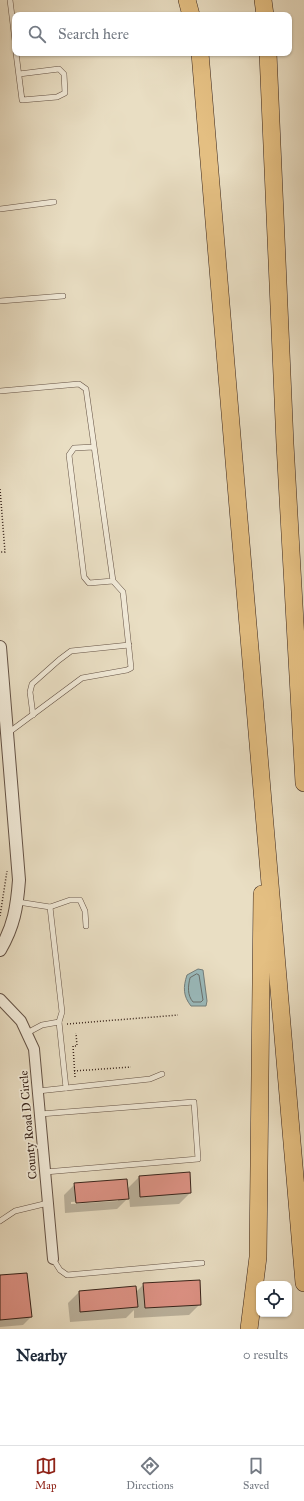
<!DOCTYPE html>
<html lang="en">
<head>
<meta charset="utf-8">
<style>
	:root { --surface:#fff; --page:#f2f2f3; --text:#1f2937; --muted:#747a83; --line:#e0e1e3; --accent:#8f2418 }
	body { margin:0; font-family:"IM FELL Great Primer",serif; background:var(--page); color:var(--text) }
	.controls { position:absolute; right:12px; bottom:12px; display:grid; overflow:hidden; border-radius:8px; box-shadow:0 1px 3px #0004 }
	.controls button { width:36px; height:36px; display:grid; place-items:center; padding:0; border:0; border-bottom:1px solid var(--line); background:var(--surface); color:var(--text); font:20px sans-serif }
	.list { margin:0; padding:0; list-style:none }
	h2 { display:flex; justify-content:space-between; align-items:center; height:52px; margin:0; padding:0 16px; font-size:17px }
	h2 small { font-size:13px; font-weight:400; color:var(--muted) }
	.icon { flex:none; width:22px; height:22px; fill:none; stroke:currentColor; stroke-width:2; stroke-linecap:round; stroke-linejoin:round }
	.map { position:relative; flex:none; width:304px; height:1329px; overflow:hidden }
	.search { position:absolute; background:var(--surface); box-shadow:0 1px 3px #0004; left:12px; right:12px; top:12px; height:44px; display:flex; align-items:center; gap:10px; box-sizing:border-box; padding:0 14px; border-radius:8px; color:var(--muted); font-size:15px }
	.sheet { height:116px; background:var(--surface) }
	nav { display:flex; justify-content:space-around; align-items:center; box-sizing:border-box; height:56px; border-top:1px solid var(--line); background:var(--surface); font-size:11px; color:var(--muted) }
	nav a { display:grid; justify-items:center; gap:2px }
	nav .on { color:var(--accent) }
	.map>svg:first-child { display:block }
	.water { fill:#9ababc; stroke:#737e7c }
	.shadow { fill:#0003; fill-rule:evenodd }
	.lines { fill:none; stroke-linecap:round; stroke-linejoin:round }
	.shore { stroke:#696f6c; stroke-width:1 }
	.building { fill:#de9386; stroke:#38241b }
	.service-casing { stroke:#645245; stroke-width:6 }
	.minor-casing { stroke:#645245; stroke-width:12 }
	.tertiary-casing { stroke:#645245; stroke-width:14 }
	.motorway-casing { stroke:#38241b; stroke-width:18 }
	.path { stroke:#38241b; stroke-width:1.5; stroke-dasharray:1 2; stroke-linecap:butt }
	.service { stroke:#f1ead8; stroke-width:5 }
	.minor { stroke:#f1ead8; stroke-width:10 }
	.tertiary { stroke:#f1ead8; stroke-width:12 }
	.motorway { stroke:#e4bf82; stroke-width:17 }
	.labels { text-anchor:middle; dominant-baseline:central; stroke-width:3.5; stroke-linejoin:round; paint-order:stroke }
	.street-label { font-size:12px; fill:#38241b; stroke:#f1ead8 }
</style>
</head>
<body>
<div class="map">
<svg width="304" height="1329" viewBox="0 0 304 1329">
	<rect width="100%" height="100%" fill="#e9dec3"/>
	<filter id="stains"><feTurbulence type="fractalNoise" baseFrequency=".005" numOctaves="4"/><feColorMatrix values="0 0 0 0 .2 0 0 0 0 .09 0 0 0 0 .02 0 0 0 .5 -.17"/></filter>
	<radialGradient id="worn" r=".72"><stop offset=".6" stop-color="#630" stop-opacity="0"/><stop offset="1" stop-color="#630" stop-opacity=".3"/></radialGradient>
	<!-- water -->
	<path class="water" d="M 198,969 L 203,970 L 207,1001 L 206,1006 L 191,1006 C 183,996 183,987 187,975 Z"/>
	<!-- shadow -->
	<g class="shadow">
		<path d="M 139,1177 L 190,1193 L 179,1204 L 130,1207 L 129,1197 L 117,1209 L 65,1213 L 64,1195 L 75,1184 L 127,1189 ZM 118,1199 L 118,1201 L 71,1204 L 71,1202 Z"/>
		<path d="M 0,1276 L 31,1317 L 23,1325 L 0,1327 Z"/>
		<path d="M 144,1284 L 200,1304 L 189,1315 L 134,1318 L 134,1310 L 126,1318 L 70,1322 L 68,1303 L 79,1292 L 136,1292 Z"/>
	</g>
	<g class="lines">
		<!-- shore -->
		<path class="shore" d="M 197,974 L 199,975 L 203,1000 L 201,1002 L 193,1002 C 187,995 188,986 190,978 Z"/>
	</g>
	<!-- building -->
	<g class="building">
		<path d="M 190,1172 L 191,1193 L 140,1197 L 139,1176 Z"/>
		<path d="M 127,1179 L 129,1199 L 76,1203 L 74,1183 Z"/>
		<path d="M 27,1273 L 32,1317 L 0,1320 L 0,1275 Z"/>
		<path d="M 200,1280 L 201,1305 L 145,1308 L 143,1283 Z"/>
		<path d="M 136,1286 L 138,1307 L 80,1312 L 79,1291 Z"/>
	</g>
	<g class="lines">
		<!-- service casing -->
		<g class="service-casing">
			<g id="service">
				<path d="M 10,0 L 15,41"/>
				<path d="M 39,15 L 55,15"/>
				<path d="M 16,53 L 22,100 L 57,97 L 65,93 L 64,74 L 59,69 L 19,74"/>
				<path d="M 0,209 L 54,202"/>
				<path d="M 0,301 L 63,296"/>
				<path d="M 0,391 L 79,384 L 86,389 L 113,581 L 89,583 L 84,577 L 69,455 L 74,448 L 94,447"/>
				<path d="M 33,715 L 30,692 L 32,684 L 59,660 L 71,651 L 129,645"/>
				<path d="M 8,733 L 82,678 L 127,670 L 131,668 L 123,592 L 113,581"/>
				<path d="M 18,902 L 50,907 L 70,900 L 80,900 L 85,911 L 86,926"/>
				<path d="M 27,1033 L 42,1025 L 59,1022 L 62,1012 L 50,907"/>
				<path d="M 66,1088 L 150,1079 L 162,1074"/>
				<path d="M 38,1091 L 66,1088 L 59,1022"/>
				<path d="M 40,1114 L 194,1102 L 198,1159 L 45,1172"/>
				<path d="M 0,1221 L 15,1211 L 48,1203"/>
				<path d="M 53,1259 L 60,1270 L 67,1275 L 202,1263"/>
			</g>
		</g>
		<!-- minor casing -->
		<g class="minor-casing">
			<path id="minor" d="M 0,999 L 21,1021 L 34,1049 L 53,1259"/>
		</g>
		<!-- tertiary casing -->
		<g class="tertiary-casing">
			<path id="tertiary" d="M 0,647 L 19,880 C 17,907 14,926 0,950"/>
		</g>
		<!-- motorway casing -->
		<g class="motorway-casing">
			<g id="motorway">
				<path d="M 187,0 L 191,15"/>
				<path d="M 263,0 L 265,15"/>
				<path d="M 200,53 C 235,463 267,873 304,1283"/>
				<path d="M 268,53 L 285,444 L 304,783"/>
				<path d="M 249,1329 L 258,1257 L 262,894"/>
			</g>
		</g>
		<!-- path -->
		<g class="path">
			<path d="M 0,489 L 5,552 L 0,552"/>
			<path d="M 0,916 L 7,871"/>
			<path d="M 67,1024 L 178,1015"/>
			<path d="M 74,1071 L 131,1067"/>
			<path d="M 75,1077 L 73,1046 L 77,1046 L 76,1033"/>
		</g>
		<!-- service -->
		<use href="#service" class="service"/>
		<!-- minor -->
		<use href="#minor" class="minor"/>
		<!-- tertiary -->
		<use href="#tertiary" class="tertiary"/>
		<!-- motorway -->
		<use href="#motorway" class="motorway"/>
	</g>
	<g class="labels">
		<!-- street labels -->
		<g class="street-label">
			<text transform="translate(28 1125) rotate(-95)">County Road D Circle</text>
		</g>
	</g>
	<rect width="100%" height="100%" filter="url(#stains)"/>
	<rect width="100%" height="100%" fill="url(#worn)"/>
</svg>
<div class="controls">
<button><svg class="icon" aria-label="locate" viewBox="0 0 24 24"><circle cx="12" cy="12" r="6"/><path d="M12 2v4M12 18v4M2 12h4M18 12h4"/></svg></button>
</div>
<div class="search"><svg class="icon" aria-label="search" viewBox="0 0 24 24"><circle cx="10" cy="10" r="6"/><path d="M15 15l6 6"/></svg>Search here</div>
</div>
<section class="sheet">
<h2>Nearby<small>0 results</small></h2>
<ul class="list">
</ul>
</section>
<nav>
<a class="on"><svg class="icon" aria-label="map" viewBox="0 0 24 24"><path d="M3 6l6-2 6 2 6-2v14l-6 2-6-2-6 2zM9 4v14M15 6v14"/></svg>Map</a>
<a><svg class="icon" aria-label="directions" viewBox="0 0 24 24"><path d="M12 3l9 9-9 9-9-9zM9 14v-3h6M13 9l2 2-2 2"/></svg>Directions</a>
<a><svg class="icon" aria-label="saved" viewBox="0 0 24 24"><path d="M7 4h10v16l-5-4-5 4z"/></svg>Saved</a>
</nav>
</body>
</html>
